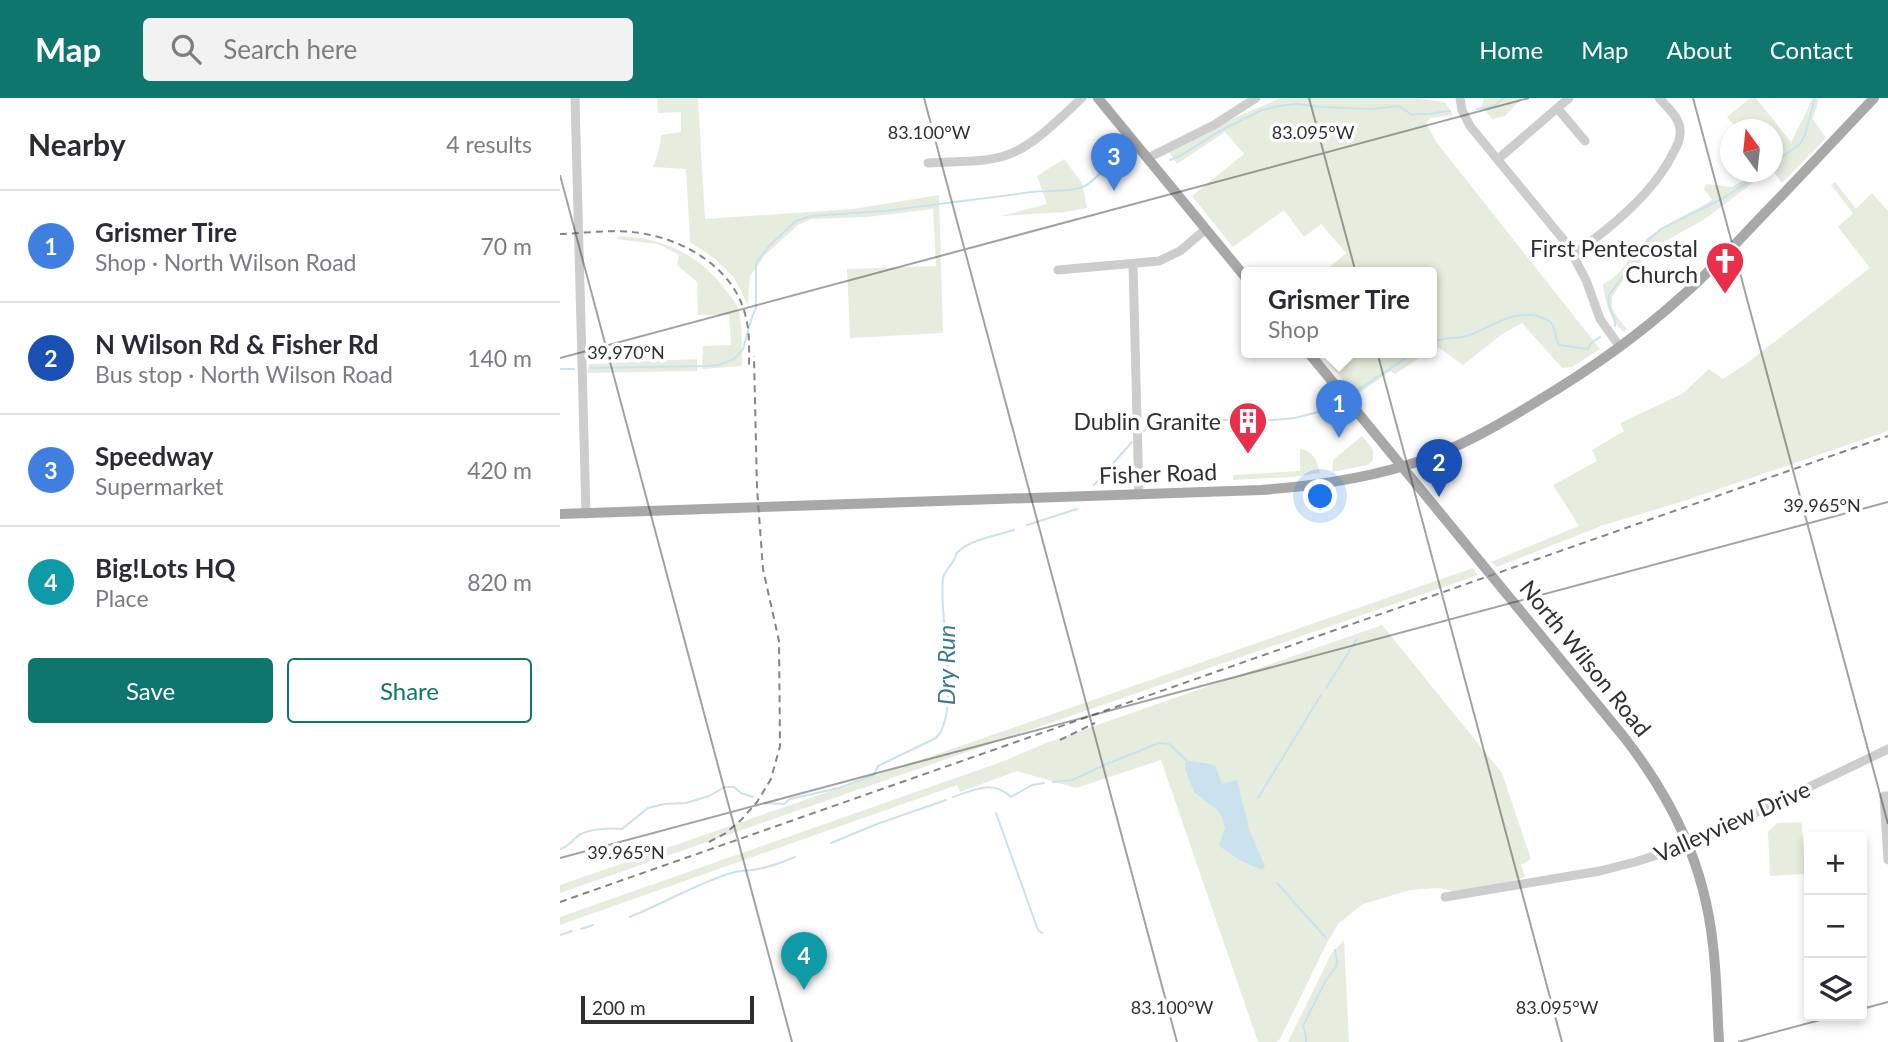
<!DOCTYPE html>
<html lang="en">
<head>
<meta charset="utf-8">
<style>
	:root { --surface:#fff; --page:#f2f2f3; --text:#2b2b33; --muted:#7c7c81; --line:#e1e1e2; --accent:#0f766e }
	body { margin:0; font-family:Lato,sans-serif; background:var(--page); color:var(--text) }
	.controls { position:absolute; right:21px; bottom:21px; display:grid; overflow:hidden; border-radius:7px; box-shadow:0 4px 10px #0003 }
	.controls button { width:63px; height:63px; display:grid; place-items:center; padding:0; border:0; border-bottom:2px solid var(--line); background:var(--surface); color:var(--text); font:35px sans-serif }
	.compass { position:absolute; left:1160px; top:21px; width:63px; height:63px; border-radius:50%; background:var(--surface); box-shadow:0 4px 10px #0003; rotate:345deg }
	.scale { position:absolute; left:21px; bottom:18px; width:173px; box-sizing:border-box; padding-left:7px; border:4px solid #303030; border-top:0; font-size:19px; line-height:24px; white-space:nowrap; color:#303030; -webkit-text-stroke:5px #fff; paint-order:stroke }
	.you { position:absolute; left:761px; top:399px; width:24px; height:24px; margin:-18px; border:5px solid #fff; border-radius:50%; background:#1a73e8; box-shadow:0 0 0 10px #1a73e833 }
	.badge { display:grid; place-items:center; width:46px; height:46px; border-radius:50%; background:var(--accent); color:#fff; font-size:23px; font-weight:700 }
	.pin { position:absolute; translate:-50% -58px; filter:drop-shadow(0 2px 4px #0008) }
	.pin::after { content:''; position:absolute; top:37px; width:24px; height:21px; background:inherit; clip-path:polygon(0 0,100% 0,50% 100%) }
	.popup { position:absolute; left:681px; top:169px; width:196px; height:91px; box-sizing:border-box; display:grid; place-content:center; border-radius:7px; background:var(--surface); filter:drop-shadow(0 2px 5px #0005); font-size:23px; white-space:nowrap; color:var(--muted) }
	.popup b { font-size:26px; color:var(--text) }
	.popup::after { content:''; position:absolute; left:50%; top:100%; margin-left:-14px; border:14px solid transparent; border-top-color:var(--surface) }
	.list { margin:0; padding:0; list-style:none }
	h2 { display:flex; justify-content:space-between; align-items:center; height:91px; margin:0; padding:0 28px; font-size:30px }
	h2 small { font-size:23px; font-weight:400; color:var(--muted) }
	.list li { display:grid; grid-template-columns:46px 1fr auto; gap:21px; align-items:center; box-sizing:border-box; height:112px; padding:0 28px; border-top:2px solid var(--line) }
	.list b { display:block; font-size:26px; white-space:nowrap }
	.list p { margin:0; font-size:23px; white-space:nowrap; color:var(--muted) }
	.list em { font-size:23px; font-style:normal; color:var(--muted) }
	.actions { display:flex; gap:14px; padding:21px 28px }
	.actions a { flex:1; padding:16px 0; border:2px solid var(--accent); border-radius:7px; text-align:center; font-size:24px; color:var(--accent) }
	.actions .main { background:var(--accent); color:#fff }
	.icon { flex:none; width:38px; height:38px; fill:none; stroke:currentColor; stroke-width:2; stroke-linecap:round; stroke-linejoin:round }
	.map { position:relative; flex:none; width:1328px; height:944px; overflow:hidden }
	header { display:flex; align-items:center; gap:42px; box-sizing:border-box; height:98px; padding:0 35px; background:var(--accent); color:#fff }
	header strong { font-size:33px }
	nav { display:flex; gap:38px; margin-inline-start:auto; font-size:24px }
	.search { width:490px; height:63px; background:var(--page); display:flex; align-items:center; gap:18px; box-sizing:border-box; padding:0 24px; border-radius:7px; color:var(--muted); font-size:26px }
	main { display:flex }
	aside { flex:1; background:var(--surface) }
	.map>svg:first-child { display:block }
	.green { fill:#e7edde }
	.water { fill:#cae2ed }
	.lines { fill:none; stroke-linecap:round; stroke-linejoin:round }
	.stream { stroke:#cae2ed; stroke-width:2 }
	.minor { stroke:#cdcdcd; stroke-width:9 }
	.major { stroke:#a8a8a8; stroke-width:10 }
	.rail { stroke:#858585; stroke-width:2; stroke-dasharray:7 5; stroke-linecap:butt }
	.ticks { fill:none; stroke:#303030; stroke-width:2; stroke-opacity:0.45 }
	.labels { text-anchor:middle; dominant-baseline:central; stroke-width:7; stroke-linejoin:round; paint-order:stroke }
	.poi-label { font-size:23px; fill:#303030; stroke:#fff; text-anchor:end }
	.street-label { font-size:23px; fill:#303030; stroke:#fff }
	.water-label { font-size:24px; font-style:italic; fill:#3b7895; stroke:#fff }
	.ticks-label { font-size:18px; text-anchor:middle; fill:#303030; stroke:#fff; stroke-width:7; stroke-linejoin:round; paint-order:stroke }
</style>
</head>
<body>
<header>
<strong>Map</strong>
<div class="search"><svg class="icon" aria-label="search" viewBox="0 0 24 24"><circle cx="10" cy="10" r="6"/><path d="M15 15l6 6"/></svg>Search here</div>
<nav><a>Home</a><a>Map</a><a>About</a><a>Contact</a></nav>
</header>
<main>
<aside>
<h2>Nearby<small>4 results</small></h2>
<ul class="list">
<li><span class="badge" style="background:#3f7fe0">1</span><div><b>Grismer Tire</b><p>Shop · North Wilson Road</p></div><em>70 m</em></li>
<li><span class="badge" style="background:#1a4fb4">2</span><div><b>N Wilson Rd &amp; Fisher Rd</b><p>Bus stop · North Wilson Road</p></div><em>140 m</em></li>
<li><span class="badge" style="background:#3f7fe0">3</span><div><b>Speedway</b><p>Supermarket</p></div><em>420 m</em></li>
<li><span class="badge" style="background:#0f9aa8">4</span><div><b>Big!Lots HQ</b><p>Place</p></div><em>820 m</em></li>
</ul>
<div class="actions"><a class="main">Save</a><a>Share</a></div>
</aside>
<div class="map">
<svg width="1328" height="944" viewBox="0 0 1328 944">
	<rect width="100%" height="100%" fill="#fff"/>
	<!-- green -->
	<g class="green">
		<path d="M 97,0 L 138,0 L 145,121 L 293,111 L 379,97 L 383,235 L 290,240 L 287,171 L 376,168 L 373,111 L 307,119 L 251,121 L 238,127 L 206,156 L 190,178 L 188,207 L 174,180 L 155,161 L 130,144 L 126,71 L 93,69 L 99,52 L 101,37 L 121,34 L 121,14 L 98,15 Z"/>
		<path d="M 721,0 L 855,0 L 885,4 L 893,17 L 871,20 L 866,25 L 877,45 L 1040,251 L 1012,269 L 1002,270 L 962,225 L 941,237 L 903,267 L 878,249 L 872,252 L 872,174 L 764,174 L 786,155 L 761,126 L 744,139 L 724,112 L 673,149 L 632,98 L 684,56 L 665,34 L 617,66 L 609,54 L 665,24 Z"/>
		<path d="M 924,0 L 962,0 L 945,18 L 932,21 L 922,8 Z"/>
		<path d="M 1190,0 L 1196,0 L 1231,44 L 1245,17 L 1252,0 L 1259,0 L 1253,21 L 1266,40 L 1222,85 L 1213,73 L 1212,32 L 1178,31 L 1167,19 Z"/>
		<path d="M 504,61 L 522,85 L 527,110 L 505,114 L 441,118 L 487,106 L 477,78 Z"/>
		<path d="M 1190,78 L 1195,83 L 1145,121 L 1100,146 L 1063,182 L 1052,199 L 1052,210 L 1058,220 L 1067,231 L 1063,234 C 1049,219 1046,206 1043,186 C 1064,176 1066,161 1081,146 C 1101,127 1129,116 1152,102 L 1144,91 L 1146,86 L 1172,89 Z"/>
		<path d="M 1275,84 L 1296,111 L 1312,95 L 1328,113 L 1328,333 L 1121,404 L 1044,427 L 937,469 L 931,464 L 1019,428 L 993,387 L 1037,363 L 1032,352 L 1064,333 L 1060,325 L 1122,296 L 1149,271 L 1163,281 L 1183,268 L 1310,170 L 1278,129 L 1293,115 L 1271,87 Z"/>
		<path d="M 60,138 C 103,140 138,156 164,190 C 168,196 174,201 177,208 C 184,226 181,249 182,268 L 142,271 L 143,248 L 171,247 L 169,217 L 138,217 L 137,184 L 117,167 L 119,157 L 98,146 L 56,141 Z"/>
		<path d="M 761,254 L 869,254 L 835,276 L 831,273 L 795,298 Z"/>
		<path d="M 137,261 L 137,273 L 27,275 L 29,266 Z"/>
		<path d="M 802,338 L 813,352 L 813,362 L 808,367 L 772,374 L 773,362 Z"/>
		<path d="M 740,351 C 754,353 757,363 760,375 L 734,379 L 673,382 L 673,377 L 740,373 Z"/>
		<path d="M 913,470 L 918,477 L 0,795 L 0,787 Z"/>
		<path d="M 822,527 L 942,675 L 971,761 L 961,767 L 965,779 L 950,784 L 898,794 L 879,790 L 850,792 L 803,806 L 779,825 L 766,847 L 720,941 L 716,944 L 698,944 L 601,662 L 516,690 L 457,673 L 400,694 L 397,687 L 0,827 L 0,819 L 444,663 L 486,645 Z"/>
		<path d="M 1240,724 L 1242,727 L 1245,776 L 1210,778 L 1208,734 L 1217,725 Z"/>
		<path d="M 784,842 L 789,944 L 728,944 L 771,856 Z"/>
	</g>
	<!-- water -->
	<path class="water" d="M 626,662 L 655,667 L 662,686 L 677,682 L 690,734 L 705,768 L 702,772 L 681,763 L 659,748 L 665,730 L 661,717 L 657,712 L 634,694 L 625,671 Z"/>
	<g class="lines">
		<!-- stream -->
		<g class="stream">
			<path d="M 917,11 L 934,8 L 944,0"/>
			<path d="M 610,62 L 620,58 L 658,34 L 702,12 L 719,8 L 737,6 L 759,9 L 812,11 L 839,8 L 852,17 C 859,15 863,17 869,16 C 876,15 883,13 890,13"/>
			<path d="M 1212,66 L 1240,46 L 1245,37 L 1255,0"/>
			<path d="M 1055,228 C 1056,216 1046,211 1049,197 L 1077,159 L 1087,143 L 1101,131 L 1162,101 L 1203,74"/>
			<path d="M 872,245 C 884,238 897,242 910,237 C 933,228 958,209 983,220 C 987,222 990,222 992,226 C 996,232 995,241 999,247 L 1028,251 L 1031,245 L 1040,239"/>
			<path d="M 31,270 L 145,268 L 159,267 L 174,261 L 183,251 L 192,219 L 196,210 L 196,165 L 209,148 L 236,123 L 251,118 L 324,113 L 458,96 C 479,91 500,95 520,90 C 531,87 534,79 543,74"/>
			<path d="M 0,271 L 14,271"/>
			<path d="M 798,292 L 855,254"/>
			<path d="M 584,333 L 590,327 L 605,322 L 713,322 L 735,320 L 774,310"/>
			<path d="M 534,387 L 572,344"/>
			<path d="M 467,427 L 517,411"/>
			<path d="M 766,590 L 797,541"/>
			<path d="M 493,684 L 512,682 L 547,666 L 599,645 L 609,646 L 626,662"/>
			<path d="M 393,699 C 415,692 432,681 451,699 L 472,687 L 484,685"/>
			<path d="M 698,700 L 761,597"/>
			<path d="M 205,705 L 224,706 L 230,701 L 279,690 L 314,677 L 318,668 L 376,640 C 402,614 378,518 383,480 C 385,472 390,469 394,462 C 398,455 393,458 399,453 C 408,443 440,436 454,432"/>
			<path d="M 436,715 L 478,832 L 482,835"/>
			<path d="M 271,745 L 317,726 L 386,702"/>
			<path d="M 0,751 C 9,749 12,742 19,737 C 32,730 48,730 62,731 L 88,710 L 104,706 L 126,705 L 149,698 L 165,689 L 174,689 L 181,695 L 193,699"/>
			<path d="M 717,785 L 766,840"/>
			<path d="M 70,819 C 104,805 136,786 171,775 C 180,772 189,773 198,771 C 211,769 223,764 235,759"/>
			<path d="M 21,831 L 33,827"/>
			<path d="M 0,837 L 12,833"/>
			<path d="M 746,944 L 746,938 L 743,928 L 766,882 L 776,869 L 777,862 L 775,852"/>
		</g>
		<!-- minor -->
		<g class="minor">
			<path d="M 15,0 L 26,416"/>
			<path d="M 900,0 L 902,12 L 910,28 L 1007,146 L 1026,182 L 1040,221 L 1060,249"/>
			<path d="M 998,11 L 1025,43"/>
			<path d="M 588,60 L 654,27 L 696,0"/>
			<path d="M 938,61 L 1009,0"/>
			<path d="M 368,65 C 393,63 421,65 444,58 C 472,50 501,19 522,0"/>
			<path d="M 1013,156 C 1049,132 1093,95 1112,57 C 1117,48 1121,41 1120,31 C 1119,19 1107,9 1099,0"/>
			<path d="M 573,167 L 579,397"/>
			<path d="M 498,172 L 599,163 L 620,153 L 646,131"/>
			<path d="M 1328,698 L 1324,698 L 1328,762"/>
			<path d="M 885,799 L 1040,773 L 1075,764 L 1129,747 L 1328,651"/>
		</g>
		<!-- major -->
		<g class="major">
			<path d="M 538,0 L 686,180"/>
			<path d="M 748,254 L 1064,639 C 1113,702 1145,768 1153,848 C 1157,880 1157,912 1159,944"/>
			<path d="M 0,416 L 701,392 C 756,388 811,380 863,362 C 902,348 940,326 976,304 C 1028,273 1077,239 1122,198 C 1150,174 1175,146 1201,119 C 1239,80 1276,40 1314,0"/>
		</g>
		<!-- rail -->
		<g class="rail">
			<path d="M 0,136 C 26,135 54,131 80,135 C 127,142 176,172 186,220 C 190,236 189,253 189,269"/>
			<path d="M 500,642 L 535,625"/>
			<path d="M 149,744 L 166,735 L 182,721 L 197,704 L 211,681 L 220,648 L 219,543 L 203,471 L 197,390 L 194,258"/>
			<path d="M 0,804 L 1328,338"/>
		</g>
	</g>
	<!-- ticks -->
	<path class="ticks" d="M 364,0 L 617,944M 749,0 L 1002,944M 1133,0 L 1328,726M 0,77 L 232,944M 0,260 L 969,0M 0,760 L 1328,404M 1302,911 L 1328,904M 1178,944 L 1275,918"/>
	<!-- icons -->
	<defs>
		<g id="church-pin" transform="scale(2.0125)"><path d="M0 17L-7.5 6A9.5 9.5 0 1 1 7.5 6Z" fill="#e92f4a" stroke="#fff"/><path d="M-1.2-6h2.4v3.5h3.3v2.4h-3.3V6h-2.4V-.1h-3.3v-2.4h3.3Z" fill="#fff"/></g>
		<g id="building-pin" transform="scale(2.0125)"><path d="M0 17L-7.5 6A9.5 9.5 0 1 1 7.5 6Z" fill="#e92f4a" stroke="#fff"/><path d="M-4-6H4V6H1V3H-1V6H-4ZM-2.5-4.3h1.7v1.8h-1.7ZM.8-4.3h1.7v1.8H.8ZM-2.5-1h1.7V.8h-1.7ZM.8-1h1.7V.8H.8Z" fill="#fff"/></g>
	</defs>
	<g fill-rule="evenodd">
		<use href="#church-pin" x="1165" y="163"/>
		<use href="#building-pin" x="688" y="323"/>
	</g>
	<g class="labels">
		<!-- poi labels -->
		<g class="poi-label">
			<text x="1138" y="150">First Pentecostal<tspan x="1138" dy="26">Church</tspan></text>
			<text x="661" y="323">Dublin Granite</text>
		</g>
		<!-- street labels -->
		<g class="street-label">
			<text transform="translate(598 375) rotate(-2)">Fisher Road</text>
			<text transform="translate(1026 560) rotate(51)">North Wilson Road</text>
			<text transform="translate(1172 723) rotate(-24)">Valleyview Drive</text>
		</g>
		<!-- water labels -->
		<g class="water-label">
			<text transform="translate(385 567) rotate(-90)">Dry Run</text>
		</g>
	</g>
	<g class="ticks-label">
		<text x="369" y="41">83.100°W</text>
		<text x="753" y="41">83.095°W</text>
		<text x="66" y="261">39.970°N</text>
		<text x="1262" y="414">39.965°N</text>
		<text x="66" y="761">39.965°N</text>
		<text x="612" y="916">83.100°W</text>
		<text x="997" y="916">83.095°W</text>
	</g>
</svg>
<div class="controls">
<button>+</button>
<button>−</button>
<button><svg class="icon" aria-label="layers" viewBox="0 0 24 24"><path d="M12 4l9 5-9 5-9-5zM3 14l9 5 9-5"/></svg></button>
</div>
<svg class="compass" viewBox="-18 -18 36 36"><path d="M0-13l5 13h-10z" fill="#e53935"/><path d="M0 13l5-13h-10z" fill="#7c7c81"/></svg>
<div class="scale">200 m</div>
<div class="you"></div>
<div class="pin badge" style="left:779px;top:340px;background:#3f7fe0">1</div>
<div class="popup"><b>Grismer Tire</b>Shop</div>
<div class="pin badge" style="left:879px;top:399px;background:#1a4fb4">2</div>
<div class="pin badge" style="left:554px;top:93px;background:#3f7fe0">3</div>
<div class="pin badge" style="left:244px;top:892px;background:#0f9aa8">4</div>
</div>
</main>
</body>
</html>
